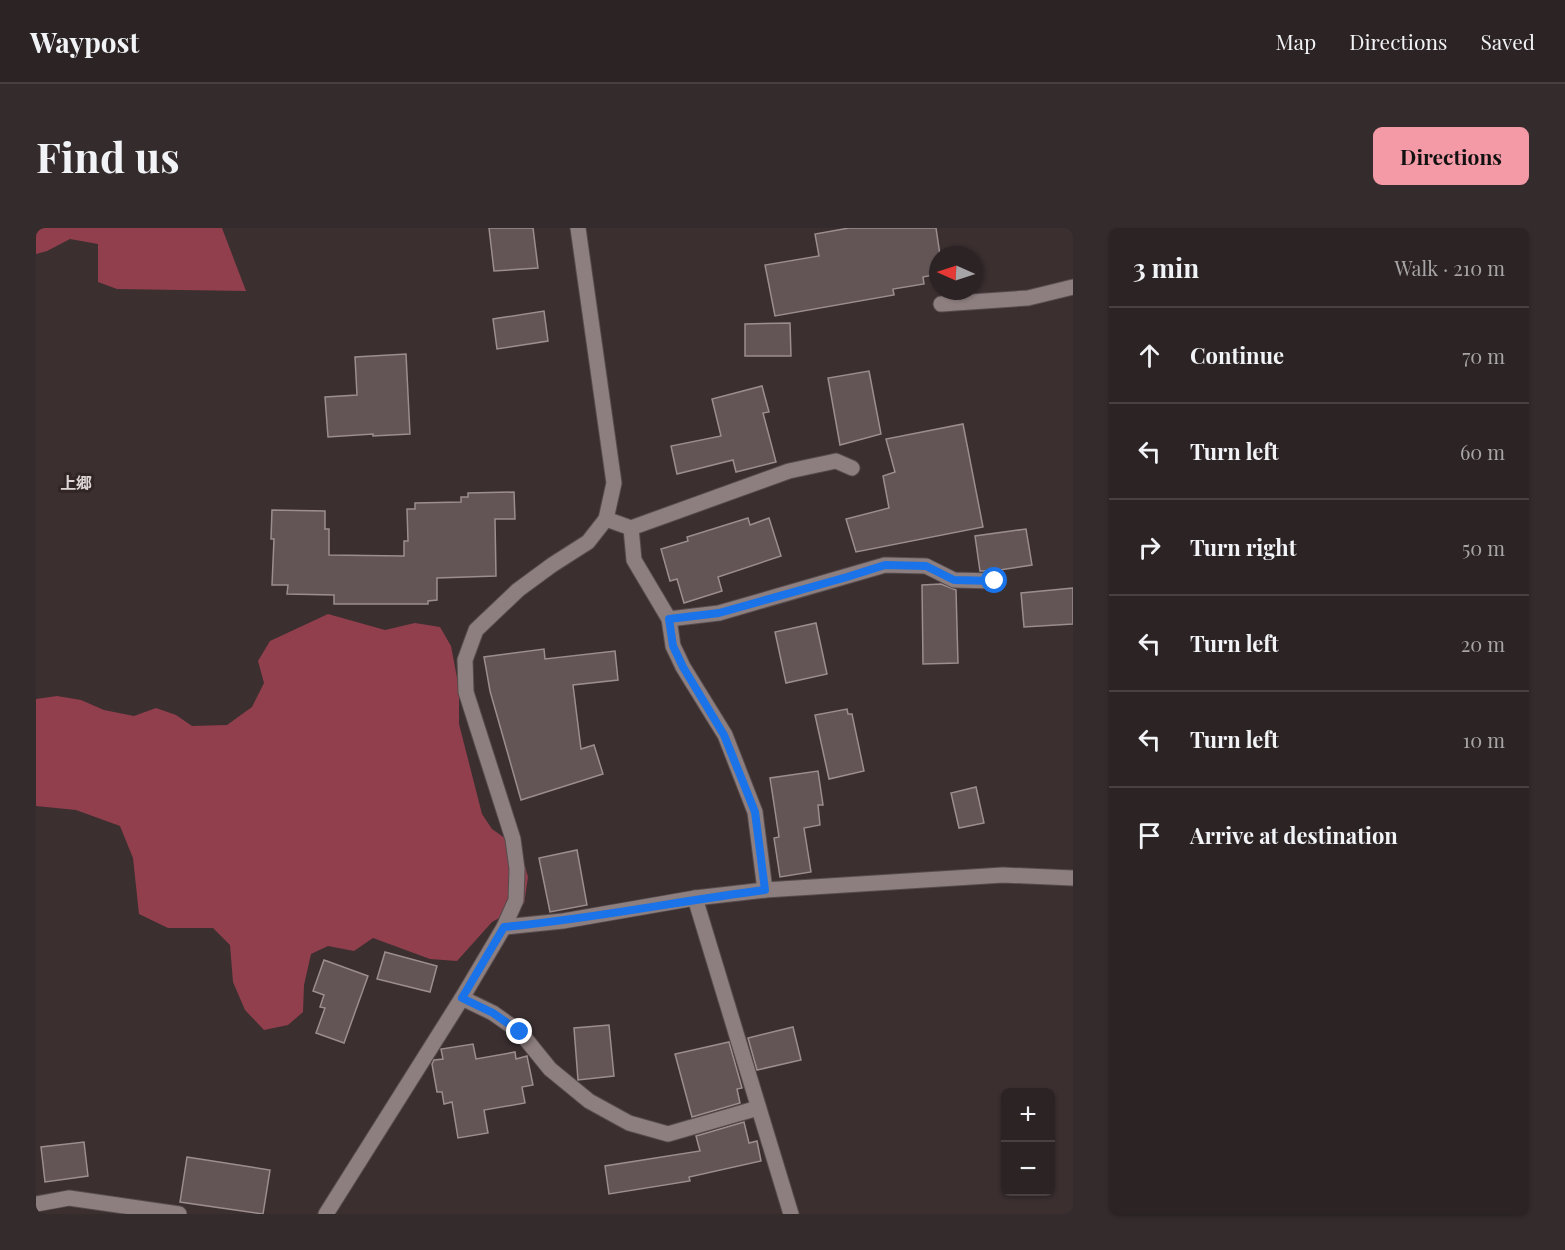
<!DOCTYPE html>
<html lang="en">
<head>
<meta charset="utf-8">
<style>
	:root { --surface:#2c2324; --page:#342b2c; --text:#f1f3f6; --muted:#a6a4a6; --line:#484041; --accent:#f49aa6 }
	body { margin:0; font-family:"Playfair Display","Noto Sans JP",serif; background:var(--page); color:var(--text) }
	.controls { position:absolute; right:18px; bottom:18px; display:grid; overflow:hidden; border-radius:9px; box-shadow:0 2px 4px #0004 }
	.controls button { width:54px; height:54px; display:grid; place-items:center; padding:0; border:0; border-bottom:2px solid var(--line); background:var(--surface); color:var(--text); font:30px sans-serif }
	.compass { position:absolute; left:893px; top:18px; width:54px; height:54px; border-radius:50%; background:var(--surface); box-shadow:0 2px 4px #0004; rotate:273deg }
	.stop { position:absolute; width:18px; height:18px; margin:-14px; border:4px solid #1a73e8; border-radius:50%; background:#fff }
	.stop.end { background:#1a73e8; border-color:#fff; box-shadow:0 2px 6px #0008 }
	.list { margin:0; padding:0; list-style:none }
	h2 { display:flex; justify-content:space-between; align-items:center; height:78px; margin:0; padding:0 24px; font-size:26px }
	h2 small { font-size:20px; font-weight:400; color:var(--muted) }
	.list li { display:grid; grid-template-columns:39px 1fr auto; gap:18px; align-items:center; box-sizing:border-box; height:96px; padding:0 24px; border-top:2px solid var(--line) }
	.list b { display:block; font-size:22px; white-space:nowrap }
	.list em { font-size:20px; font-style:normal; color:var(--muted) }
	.icon { flex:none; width:33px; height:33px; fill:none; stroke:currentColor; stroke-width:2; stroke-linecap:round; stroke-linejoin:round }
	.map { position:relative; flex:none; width:1037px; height:986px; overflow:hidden; border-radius:9px }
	header { display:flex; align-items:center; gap:36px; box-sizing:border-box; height:84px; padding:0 30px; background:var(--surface); border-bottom:2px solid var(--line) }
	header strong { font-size:28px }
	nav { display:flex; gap:33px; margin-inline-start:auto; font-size:21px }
	.intro { display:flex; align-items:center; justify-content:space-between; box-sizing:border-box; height:144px; padding:0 36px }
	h1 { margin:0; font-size:42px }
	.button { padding:15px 27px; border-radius:9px; background:var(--accent); color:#111; font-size:21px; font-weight:700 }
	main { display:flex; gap:36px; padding:0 36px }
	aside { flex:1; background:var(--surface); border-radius:9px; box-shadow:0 2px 4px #0004 }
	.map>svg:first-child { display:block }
	.forest { fill:#913f4d }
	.building { fill:#635556; stroke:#9c8d8e; stroke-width:1.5 }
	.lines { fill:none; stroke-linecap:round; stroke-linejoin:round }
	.service-casing { stroke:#574c4d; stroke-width:17 }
	.minor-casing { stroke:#574c4d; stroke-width:17 }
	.service { stroke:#8d7e7f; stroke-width:15 }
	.minor { stroke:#8d7e7f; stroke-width:15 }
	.route { stroke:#1a73e8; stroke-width:8 }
	.labels { text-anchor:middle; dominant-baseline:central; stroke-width:6; stroke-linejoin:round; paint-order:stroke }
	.neighbourhood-label { font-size:16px; font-weight:bold; fill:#ded6d6; stroke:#312526 }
</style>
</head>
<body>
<header>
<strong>Waypost</strong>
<nav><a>Map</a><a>Directions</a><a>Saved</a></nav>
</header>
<div class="intro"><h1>Find us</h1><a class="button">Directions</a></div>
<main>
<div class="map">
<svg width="1037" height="986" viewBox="0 0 1037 986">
	<rect width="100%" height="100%" fill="#3b2f30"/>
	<!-- forest -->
	<g class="forest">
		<path d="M 0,0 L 186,0 L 210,63 L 81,61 L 62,54 L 62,16 L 34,11 L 11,23 L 0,26 Z"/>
		<path d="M 292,386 L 349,402 L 379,395 L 404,399 L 415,418 L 423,460 L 423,496 L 446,586 L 456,601 L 484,621 L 492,649 L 488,676 L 456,694 L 421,733 L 394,731 L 337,710 L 318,723 L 292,718 L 275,726 L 268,757 L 267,784 L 252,797 L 228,802 L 209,782 L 197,754 L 194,717 L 177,700 L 132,700 L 103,686 L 97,630 L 84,598 L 40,582 L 0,578 L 0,471 L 21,468 L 45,472 L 68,482 L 98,488 L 120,480 L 140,487 L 156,498 L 191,497 L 216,479 L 228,455 L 222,433 L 234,413 Z"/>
	</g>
	<!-- building -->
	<g class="building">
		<path d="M 453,0 L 497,0 L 502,40 L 458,43 Z"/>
		<path d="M 813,0 L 900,0 L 904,27 L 902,27 L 902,46 L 887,49 L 888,56 L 857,61 L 858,67 L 739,88 L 729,37 L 783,28 L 779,6 Z"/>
		<path d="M 508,83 L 512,113 L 461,121 L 457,91 Z"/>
		<path d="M 754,95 L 755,128 L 709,128 L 709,96 Z"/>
		<path d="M 370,126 L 374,206 L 337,208 L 337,206 L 292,209 L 289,169 L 321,167 L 319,129 Z"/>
		<path d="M 833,143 L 845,206 L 804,217 L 792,150 Z"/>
		<path d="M 726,158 L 733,184 L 727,185 L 740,234 L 700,244 L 697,232 L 641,246 L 635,218 L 685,208 L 676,171 Z"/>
		<path d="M 927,196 L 947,299 L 820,324 L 810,291 L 853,280 L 847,248 L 859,244 L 850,211 Z"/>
		<path d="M 478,264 L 479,291 L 459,291 L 460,348 L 401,350 L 401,372 L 392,373 L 392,376 L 298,376 L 298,367 L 251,366 L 252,357 L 236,357 L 238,311 L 235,311 L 236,282 L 289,283 L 289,301 L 293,301 L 293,327 L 368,328 L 368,313 L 372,313 L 371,281 L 379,281 L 379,275 L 425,274 L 425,269 L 432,269 L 432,265 Z"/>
		<path d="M 712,290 L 714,297 L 733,290 L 745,328 L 682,349 L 686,363 L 648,375 L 641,351 L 634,353 L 625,321 L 652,313 L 651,309 Z"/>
		<path d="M 990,301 L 996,337 L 957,343 L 944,343 L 939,308 Z"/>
		<path d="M 905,356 L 920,362 L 922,435 L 887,436 L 886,357 Z"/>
		<path d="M 1037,360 L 1037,396 L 988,399 L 985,365 Z"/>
		<path d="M 780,395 L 791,446 L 750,455 L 739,404 Z"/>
		<path d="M 508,421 L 509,431 L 579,423 L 582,452 L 537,457 L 545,521 L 558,517 L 567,546 L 485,572 L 454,463 L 448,429 Z"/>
		<path d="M 811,481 L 812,486 L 816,486 L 828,543 L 793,551 L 779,487 Z"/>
		<path d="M 782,543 L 787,577 L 782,577 L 784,597 L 768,600 L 775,644 L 744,649 L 738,610 L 743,609 L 734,550 Z"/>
		<path d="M 940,559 L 948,595 L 923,600 L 915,565 Z"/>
		<path d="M 541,622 L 551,677 L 514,684 L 503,630 Z"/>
		<path d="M 349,724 L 401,738 L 394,764 L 341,751 Z"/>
		<path d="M 288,732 L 332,748 L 308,815 L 280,805 L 289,780 L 284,779 L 288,767 L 277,763 Z"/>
		<path d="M 573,797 L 578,848 L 542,852 L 538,800 Z"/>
		<path d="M 757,799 L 765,832 L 721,842 L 712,810 Z"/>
		<path d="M 693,814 L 706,860 L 701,861 L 704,875 L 656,889 L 639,826 Z"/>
		<path d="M 437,816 L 440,831 L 479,824 L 480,831 L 491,828 L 497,857 L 486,859 L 489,875 L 448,882 L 452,905 L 422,910 L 416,874 L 408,876 L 406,864 L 401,864 L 396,836 L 398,832 L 407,831 L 405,821 Z"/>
		<path d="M 708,894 L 713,915 L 721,913 L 725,933 L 653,949 L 654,953 L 573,966 L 569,938 L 664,923 L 660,908 Z"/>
		<path d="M 48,914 L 52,948 L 9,954 L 5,919 Z"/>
		<path d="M 151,929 L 234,942 L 227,986 L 144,974 Z"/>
	</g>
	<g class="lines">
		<!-- service casing -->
		<g class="service-casing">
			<g id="service">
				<path d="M 905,76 L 992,70 L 1037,59"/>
				<path d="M 570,291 L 595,300 L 753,243 L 800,233 L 816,240"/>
				<path d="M 595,300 L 598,332 L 633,391 L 683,385 L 849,337 L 890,338 L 918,352 L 959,353"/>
				<path d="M 633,391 L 637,418 L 647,439 L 689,507 L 719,584 L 729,662"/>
				<path d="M 659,670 L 755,986"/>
				<path d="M 468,699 L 527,693 L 659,670 L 729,662 L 967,647 L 1037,650"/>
				<path d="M 426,770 L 457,785 L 484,804 L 514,841 L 553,873 L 593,895 L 632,906 L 722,880"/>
			</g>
		</g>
		<!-- minor casing -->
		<g class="minor-casing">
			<g id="minor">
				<path d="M 0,976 L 33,970 L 143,986"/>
				<path d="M 290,986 L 426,770 L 468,699 L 480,672 L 481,641 L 477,611 L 430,464 L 429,432 L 440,402 L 482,362 L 516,337 L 552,314 L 570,291 L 578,255 L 542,0"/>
			</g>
		</g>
		<!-- service -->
		<use href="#service" class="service"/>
		<!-- minor -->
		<use href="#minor" class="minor"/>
	</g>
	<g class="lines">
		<!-- route -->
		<path class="route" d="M 484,804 L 457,785 L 426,770 L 468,699 C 556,691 642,673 729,662 L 719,584 L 688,507 L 647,439 L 637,418 L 633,391 L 683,385 L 811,349 L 849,337 L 890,338 L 918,352 L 959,353"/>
	</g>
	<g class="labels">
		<!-- neighbourhood labels -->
		<g class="neighbourhood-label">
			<text x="40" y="254">上郷</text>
		</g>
	</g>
</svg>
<div class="controls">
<button>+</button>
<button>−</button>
</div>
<svg class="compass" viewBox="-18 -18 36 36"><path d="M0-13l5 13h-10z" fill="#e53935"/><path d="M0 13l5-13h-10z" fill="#a6a4a6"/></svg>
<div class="stop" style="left:959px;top:353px"></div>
<div class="stop end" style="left:484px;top:804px"></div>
</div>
<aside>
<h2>3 min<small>Walk · 210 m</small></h2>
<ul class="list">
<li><svg class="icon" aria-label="ahead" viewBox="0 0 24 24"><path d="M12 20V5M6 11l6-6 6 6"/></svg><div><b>Continue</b></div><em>70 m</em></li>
<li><svg class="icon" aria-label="left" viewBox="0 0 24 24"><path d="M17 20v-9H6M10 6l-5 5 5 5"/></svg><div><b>Turn left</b></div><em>60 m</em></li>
<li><svg class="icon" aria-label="right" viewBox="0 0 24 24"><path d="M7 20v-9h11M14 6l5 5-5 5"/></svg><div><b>Turn right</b></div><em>50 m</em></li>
<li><svg class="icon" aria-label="left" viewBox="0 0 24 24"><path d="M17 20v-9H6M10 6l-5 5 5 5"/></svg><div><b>Turn left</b></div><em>20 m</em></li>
<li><svg class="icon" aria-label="left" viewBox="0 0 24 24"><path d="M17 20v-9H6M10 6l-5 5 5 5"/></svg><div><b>Turn left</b></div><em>10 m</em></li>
<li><svg class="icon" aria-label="arrive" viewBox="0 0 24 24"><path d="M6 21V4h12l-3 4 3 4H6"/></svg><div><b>Arrive at destination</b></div></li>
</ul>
</aside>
</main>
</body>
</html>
